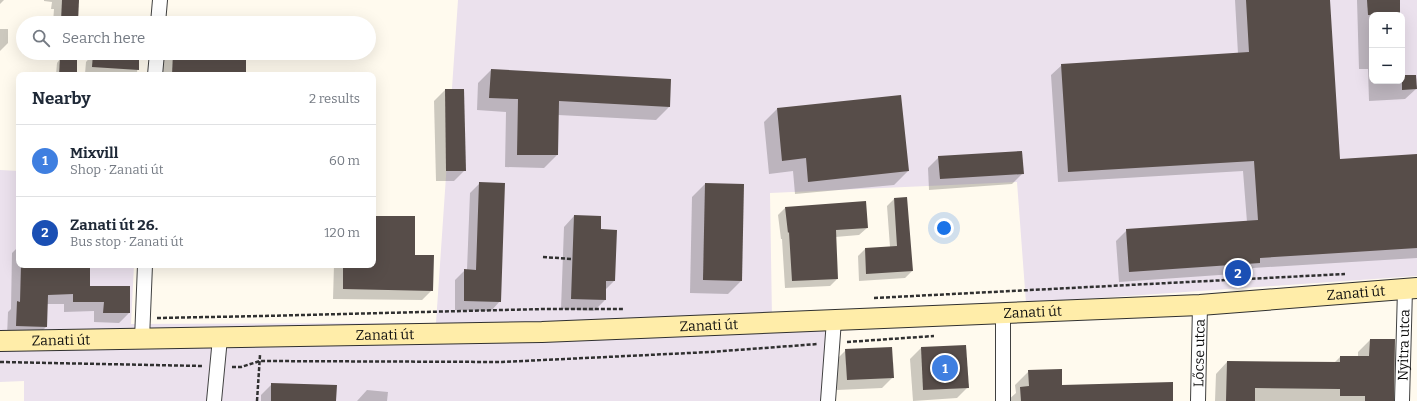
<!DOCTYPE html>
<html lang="en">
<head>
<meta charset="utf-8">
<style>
	:root { --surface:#fff; --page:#f2f2f3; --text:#1f2937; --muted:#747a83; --line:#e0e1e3; --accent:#2563eb }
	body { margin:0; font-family:Bitter,serif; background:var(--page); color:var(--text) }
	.controls { position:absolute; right:12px; top:12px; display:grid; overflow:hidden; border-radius:8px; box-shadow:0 4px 16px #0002 }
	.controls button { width:36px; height:36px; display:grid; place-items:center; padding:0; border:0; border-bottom:1px solid var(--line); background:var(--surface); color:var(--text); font:20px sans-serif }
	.you { position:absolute; left:944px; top:228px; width:14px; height:14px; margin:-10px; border:3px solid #fff; border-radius:50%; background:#1a73e8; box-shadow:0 0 0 6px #1a73e833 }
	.badge { display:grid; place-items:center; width:26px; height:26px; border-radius:50%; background:var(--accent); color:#fff; font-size:13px; font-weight:700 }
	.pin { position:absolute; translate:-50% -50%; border:2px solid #fff; box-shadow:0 1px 4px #0006 }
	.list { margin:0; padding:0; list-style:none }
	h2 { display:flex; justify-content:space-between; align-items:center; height:52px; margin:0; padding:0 16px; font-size:17px }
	h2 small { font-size:13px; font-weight:400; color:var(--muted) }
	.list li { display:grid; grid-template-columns:26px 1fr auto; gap:12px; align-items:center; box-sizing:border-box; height:72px; padding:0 16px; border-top:1px solid var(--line) }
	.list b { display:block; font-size:15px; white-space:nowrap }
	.list p { margin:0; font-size:13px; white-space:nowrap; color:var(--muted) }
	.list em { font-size:13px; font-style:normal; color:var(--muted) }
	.icon { flex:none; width:22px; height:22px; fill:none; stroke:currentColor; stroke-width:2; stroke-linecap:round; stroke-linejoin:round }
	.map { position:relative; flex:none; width:1417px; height:401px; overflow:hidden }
	.search { position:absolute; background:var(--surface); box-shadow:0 4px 16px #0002; left:16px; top:16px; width:360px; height:44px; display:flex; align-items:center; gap:10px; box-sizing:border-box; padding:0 14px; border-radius:22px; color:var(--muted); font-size:15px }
	.panel { position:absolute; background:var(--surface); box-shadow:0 4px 16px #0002; left:16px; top:72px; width:360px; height:196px; border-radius:8px }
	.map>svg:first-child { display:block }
	.industrial { fill:#ebe1ed; fill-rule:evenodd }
	.shadow { fill:#0003 }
	.building { fill:#574d49 }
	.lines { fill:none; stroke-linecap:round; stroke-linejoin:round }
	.street-casing { stroke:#414141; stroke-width:16 }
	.secondary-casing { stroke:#303030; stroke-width:22 }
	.path { stroke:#303030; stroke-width:2.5; stroke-dasharray:4 2; stroke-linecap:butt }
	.street { stroke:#fff; stroke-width:14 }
	.secondary { stroke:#ffeda9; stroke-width:20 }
	.labels { text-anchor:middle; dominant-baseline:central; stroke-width:4; stroke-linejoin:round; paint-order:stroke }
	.street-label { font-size:14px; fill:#0e0e0e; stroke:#fff }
</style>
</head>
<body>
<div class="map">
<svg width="1417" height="401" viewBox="0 0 1417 401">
	<rect width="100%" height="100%" fill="#fffaee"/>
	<!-- industrial -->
	<path class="industrial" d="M 458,0 L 1417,0 L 1417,276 L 1026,303 L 1017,182 L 770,193 L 772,318 L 829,317 L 822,401 L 24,401 L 24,381 L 0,382 L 0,170 L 19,171 L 19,265 L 134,265 L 131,324 L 436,323 ZM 1372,15 L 1402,15 L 1402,81 L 1372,81 Z"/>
	<!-- shadow -->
	<g class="shadow">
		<path d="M 0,0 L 4,0 L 0,4 Z"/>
		<path d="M 44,0 L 78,0 L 77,21 L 76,23 L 53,23 L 54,9 L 51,9 L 52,2 L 44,1 Z"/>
		<path d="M 1235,0 L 1329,0 L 1339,160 L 1417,155 L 1417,258 L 1253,268 L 1248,273 L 1119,282 L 1116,241 L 1127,230 L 1247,222 L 1243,171 L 1058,182 L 1051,75 L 1062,65 L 1238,54 Z"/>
		<path d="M 1357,0 L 1399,0 L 1399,15 L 1372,15 L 1372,81 L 1402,81 L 1402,76 L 1416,89 L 1405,99 L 1369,101 L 1368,69 L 1359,69 Z"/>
		<path d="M 116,20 L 140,22 L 140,23 L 113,23 Z"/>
		<path d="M 0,29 L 8,29 L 8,43 L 0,51 Z"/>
		<path d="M 106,53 L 138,53 L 137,75 L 85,74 L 86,62 L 93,54 L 106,55 Z"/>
		<path d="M 163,53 L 245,53 L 245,75 L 162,75 Z"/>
		<path d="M 60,59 L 76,75 L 56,75 L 57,63 Z"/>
		<path d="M 491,70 L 670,80 L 669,107 L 656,120 L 558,115 L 557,155 L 544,168 L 505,167 L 506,112 L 477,110 L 478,83 Z"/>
		<path d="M 445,90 L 465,170 L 454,181 L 436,181 L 434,101 Z"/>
		<path d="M 900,96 L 908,171 L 894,185 L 795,194 L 793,171 L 769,174 L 764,122 L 777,109 Z"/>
		<path d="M 939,157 L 1023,173 L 1012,184 L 929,190 L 928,168 Z"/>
		<path d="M 480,183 L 500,301 L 491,311 L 455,310 L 455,280 L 465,270 L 467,270 L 470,193 Z"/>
		<path d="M 705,184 L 743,184 L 741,281 L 728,294 L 690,293 L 692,197 Z"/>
		<path d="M 894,199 L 912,271 L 905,278 L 859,281 L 858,256 L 865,249 L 890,247 L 887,206 Z"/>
		<path d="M 786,207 L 867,228 L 859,235 L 835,237 L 837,279 L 830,286 L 785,288 L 782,239 L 781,239 L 778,215 Z"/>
		<path d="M 574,216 L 600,230 L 614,281 L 605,290 L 605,300 L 594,311 L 561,309 L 564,227 Z"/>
		<path d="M 373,217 L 414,256 L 432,290 L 422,300 L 333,299 L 334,265 L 373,265 Z"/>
		<path d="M 19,246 L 19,265 L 89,265 L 89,287 L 129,313 L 119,323 L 94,322 L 94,311 L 64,312 L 64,304 L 47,304 L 46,327 L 36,337 L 7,336 L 8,312 L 11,309 L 12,253 Z"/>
		<path d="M 1370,340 L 1394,340 L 1393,401 L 1215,401 L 1216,374 L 1227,362 L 1334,363 L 1340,357 L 1358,357 L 1358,352 Z"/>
		<path d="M 921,348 L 968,387 L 957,398 L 913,401 L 910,359 Z"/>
		<path d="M 846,350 L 893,377 L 882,388 L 837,390 L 835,361 Z"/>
		<path d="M 1029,371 L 1061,386 L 1172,401 L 1007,401 L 1016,393 L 1015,385 Z"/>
		<path d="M 272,384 L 335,401 L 261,401 L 261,395 Z"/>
		<path d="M 367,390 L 388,392 L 387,401 L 357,401 Z"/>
	</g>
	<!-- building -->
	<g class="building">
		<path d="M 62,0 L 79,0 L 78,22 L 61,21 Z"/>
		<path d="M 1246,0 L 1330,0 L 1340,159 L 1417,154 L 1417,248 L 1260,258 L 1260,263 L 1129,272 L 1126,229 L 1258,220 L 1254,161 L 1068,172 L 1061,64 L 1249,52 Z"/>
		<path d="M 1367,0 L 1400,0 L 1400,15 L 1368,15 Z"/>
		<path d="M 93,53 L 139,56 L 139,70 L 92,67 Z"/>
		<path d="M 173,53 L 246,53 L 246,75 L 172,75 Z"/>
		<path d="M 60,58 L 77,59 L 77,75 L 59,75 Z"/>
		<path d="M 491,69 L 671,79 L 670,107 L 559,101 L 558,155 L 517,155 L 518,99 L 489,98 Z"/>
		<path d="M 1402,75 L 1416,75 L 1417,89 L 1402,90 Z"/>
		<path d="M 445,89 L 464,89 L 466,171 L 446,171 Z"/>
		<path d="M 901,95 L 909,171 L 808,182 L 806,158 L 782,161 L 777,108 Z"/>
		<path d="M 1022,151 L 1024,174 L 940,179 L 938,156 Z"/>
		<path d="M 479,182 L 505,183 L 501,302 L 464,301 L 464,269 L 476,270 Z"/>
		<path d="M 705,183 L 744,184 L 742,281 L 703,280 Z"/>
		<path d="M 907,197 L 913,271 L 866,274 L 865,248 L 897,246 L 894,198 Z"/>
		<path d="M 866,201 L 868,228 L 836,230 L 838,279 L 792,281 L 789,232 L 788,233 L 785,207 Z"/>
		<path d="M 574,215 L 601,216 L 601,229 L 617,230 L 615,281 L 606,281 L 606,300 L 571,299 Z"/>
		<path d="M 373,216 L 415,216 L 415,255 L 434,255 L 433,291 L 343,289 L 343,265 L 373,265 Z"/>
		<path d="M 21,265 L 90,265 L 90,286 L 130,286 L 130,313 L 103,313 L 104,302 L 73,302 L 73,294 L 48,295 L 47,327 L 16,326 L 17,301 L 20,302 Z"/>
		<path d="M 1370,339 L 1395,339 L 1394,401 L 1365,401 L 1365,396 L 1340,396 L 1340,389 L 1255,388 L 1255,401 L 1226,401 L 1227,361 L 1340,362 L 1340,356 L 1369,356 Z"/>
		<path d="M 966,345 L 969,388 L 923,390 L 921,347 Z"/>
		<path d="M 892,347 L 894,378 L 847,380 L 845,349 Z"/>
		<path d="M 1062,369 L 1062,385 L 1173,382 L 1173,401 L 1021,401 L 1020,387 L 1029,386 L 1028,370 Z"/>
		<path d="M 271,383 L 337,385 L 336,401 L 271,401 Z"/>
	</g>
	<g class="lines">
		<!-- street casing -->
		<g class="street-casing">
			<g id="street">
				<path d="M 158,23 L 160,0"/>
				<path d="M 155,75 L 157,53"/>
				<path d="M 1003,314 L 1003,401"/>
				<path d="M 142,339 L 145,265"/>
				<path d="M 214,401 L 220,338"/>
				<path d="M 828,401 L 834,320"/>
				<path id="s1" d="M 1198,401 L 1200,305"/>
				<path id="s2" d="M 1402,401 L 1405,289"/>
			</g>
		</g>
		<!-- secondary casing -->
		<g class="secondary-casing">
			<g id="secondary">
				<path id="s3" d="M 0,341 L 542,332 L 1200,305 L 1417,288"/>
			</g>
		</g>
		<!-- path -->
		<g class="path">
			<path d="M 543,257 L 572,259"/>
			<path d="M 874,298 L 1345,274"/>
			<path d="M 157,318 L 262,316 L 544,309 L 624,309"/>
			<path d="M 847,342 L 934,336"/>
			<path d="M 0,362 L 203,366"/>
			<path d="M 232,367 L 241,367 L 260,361 L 502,362 L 710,352 L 818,344"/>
			<path d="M 257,401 L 260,355"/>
		</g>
		<!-- street -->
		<use href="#street" class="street"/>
		<!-- secondary -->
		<use href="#secondary" class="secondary"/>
	</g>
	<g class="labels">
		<!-- street labels -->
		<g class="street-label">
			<text stroke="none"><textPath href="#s3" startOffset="1357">Zanati út</textPath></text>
			<text stroke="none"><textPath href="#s3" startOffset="1033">Zanati út</textPath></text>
			<text stroke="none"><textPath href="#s3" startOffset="709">Zanati út</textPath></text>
			<text stroke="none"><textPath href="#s3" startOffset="385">Zanati út</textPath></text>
			<text stroke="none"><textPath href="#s3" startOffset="61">Zanati út</textPath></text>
			<text stroke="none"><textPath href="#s2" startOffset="56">Nyitra utca</textPath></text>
			<text stroke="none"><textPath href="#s1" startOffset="48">Lőcse utca</textPath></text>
		</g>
	</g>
</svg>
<div class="controls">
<button>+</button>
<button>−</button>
</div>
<div class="you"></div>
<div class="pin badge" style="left:945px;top:368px;background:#3f7fe0">1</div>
<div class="pin badge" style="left:1238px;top:273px;background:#1a4fb4">2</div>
<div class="search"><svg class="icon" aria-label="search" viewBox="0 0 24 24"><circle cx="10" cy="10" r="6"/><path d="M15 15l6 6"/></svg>Search here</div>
<section class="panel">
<h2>Nearby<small>2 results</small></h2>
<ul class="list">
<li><span class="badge" style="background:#3f7fe0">1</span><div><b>Mixvill</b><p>Shop · Zanati út</p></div><em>60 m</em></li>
<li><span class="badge" style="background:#1a4fb4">2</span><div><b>Zanati út 26.</b><p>Bus stop · Zanati út</p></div><em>120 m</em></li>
</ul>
</section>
</div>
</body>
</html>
